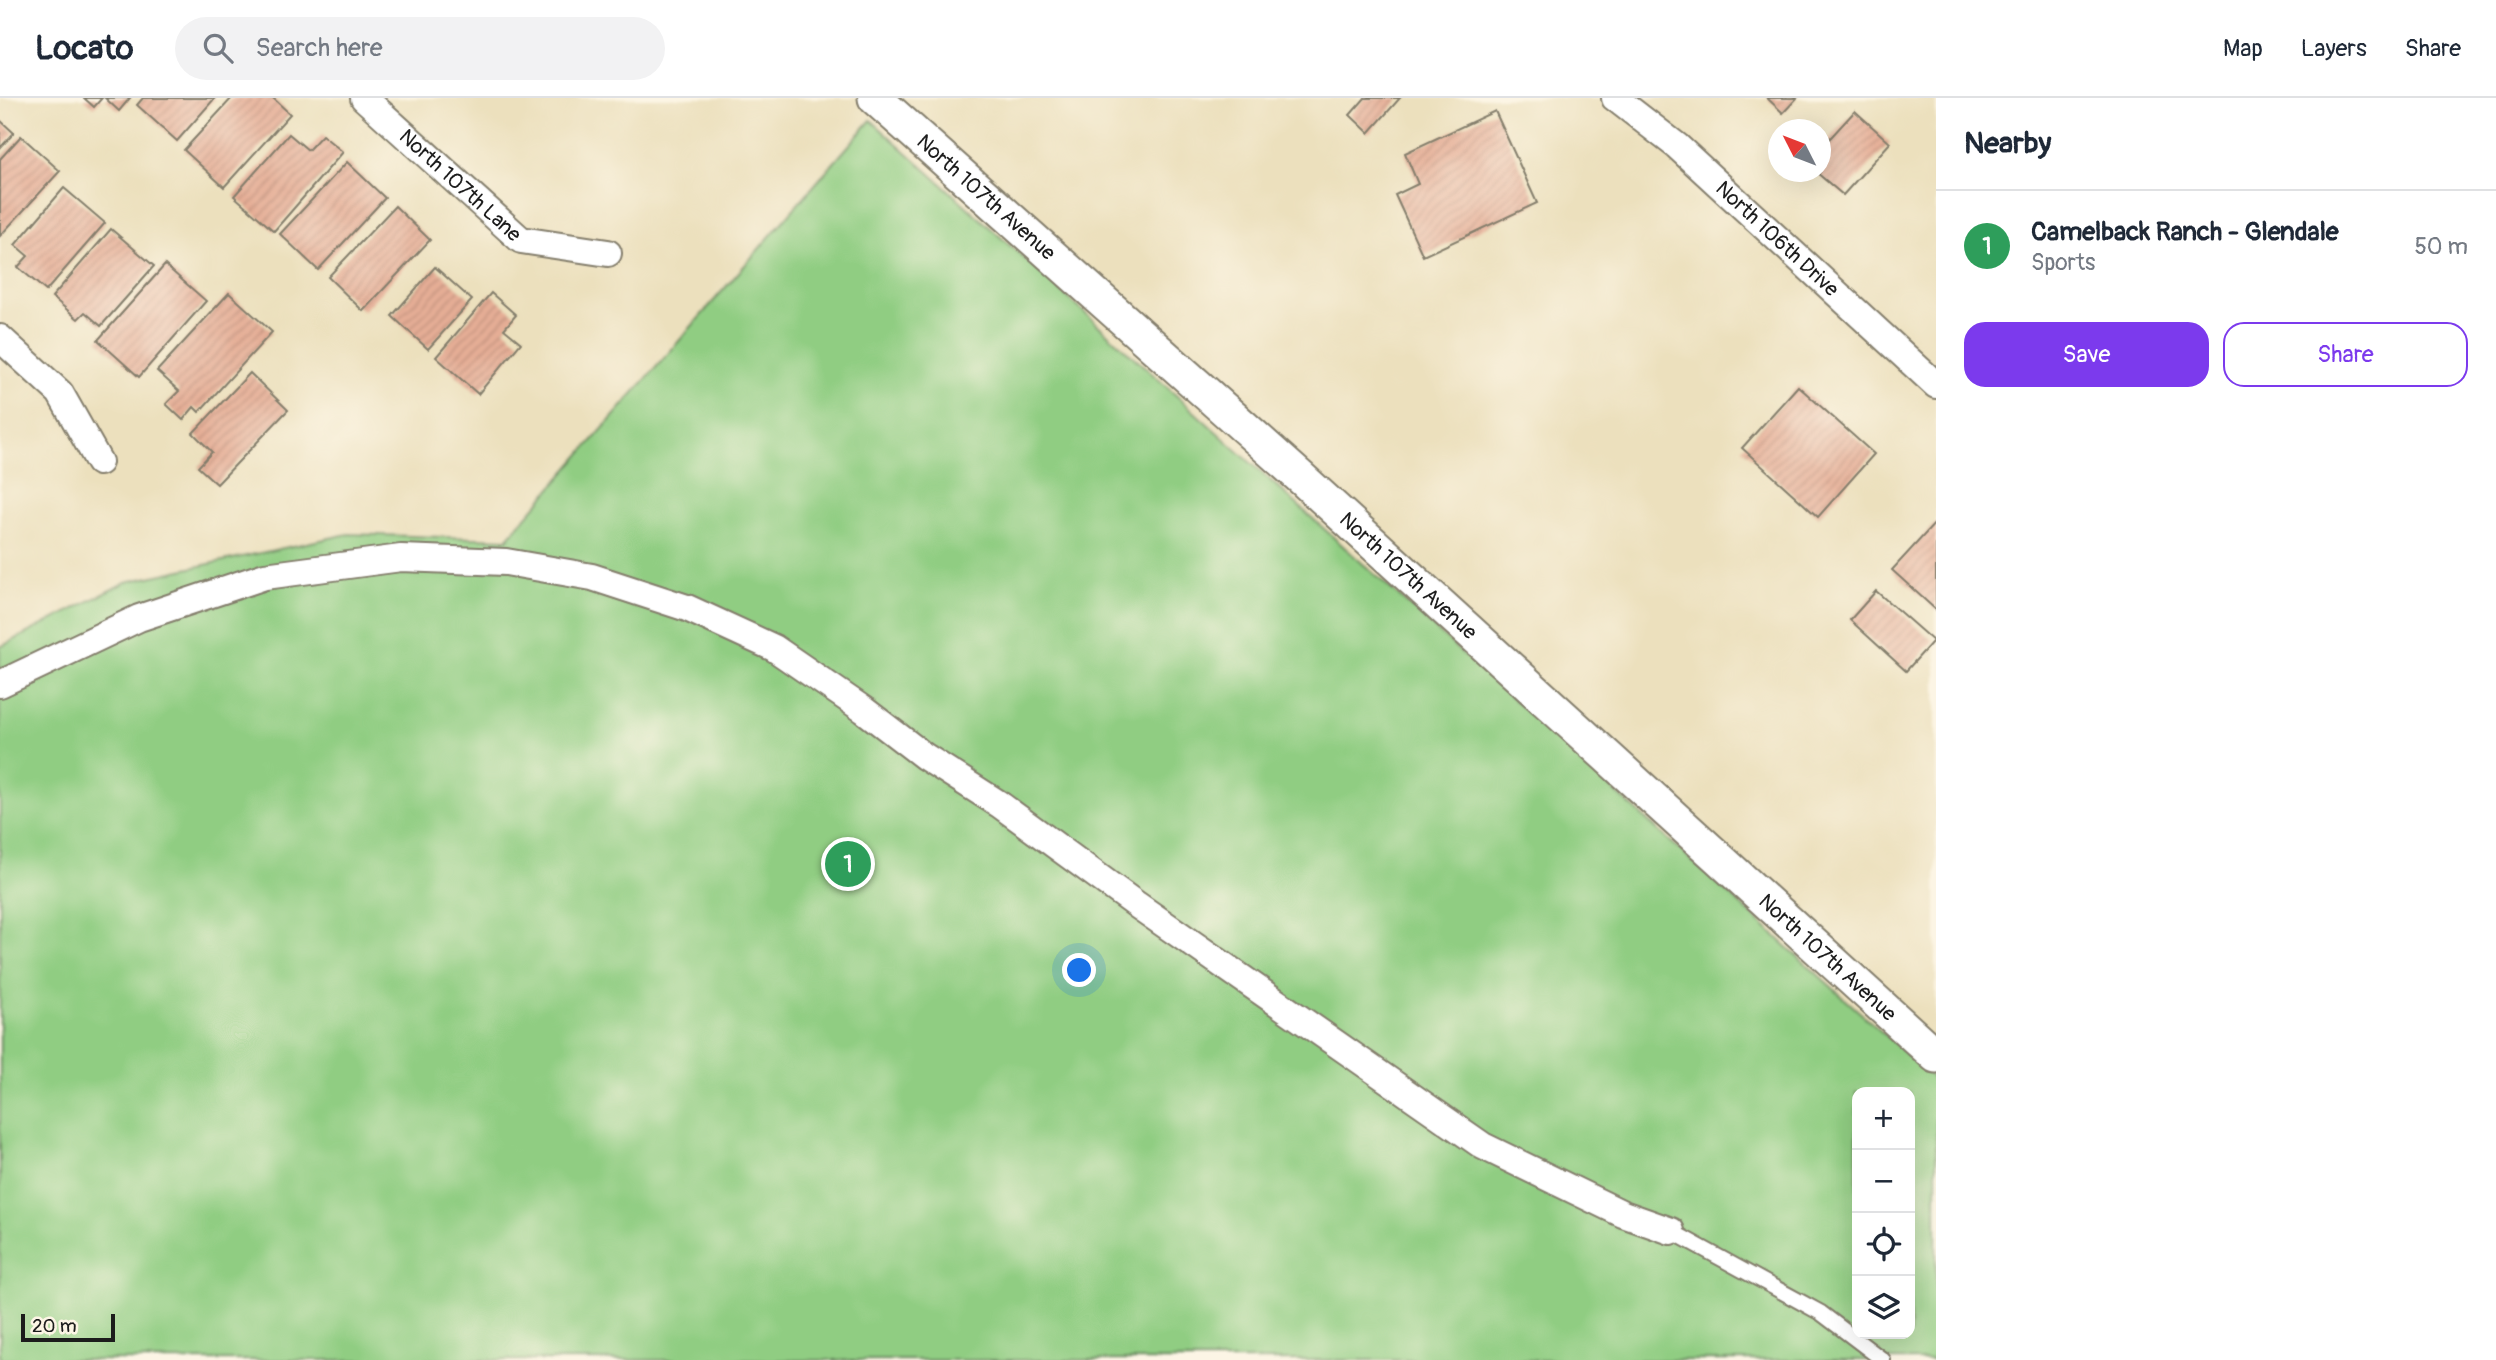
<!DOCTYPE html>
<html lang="en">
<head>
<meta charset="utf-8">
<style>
	:root { --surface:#fff; --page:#f2f2f3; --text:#1f2937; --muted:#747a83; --line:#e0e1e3; --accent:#7c3aed }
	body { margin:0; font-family:Pangolin,sans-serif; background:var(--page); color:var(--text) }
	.controls { position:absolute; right:21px; bottom:21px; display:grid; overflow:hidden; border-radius:14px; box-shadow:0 7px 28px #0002 }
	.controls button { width:63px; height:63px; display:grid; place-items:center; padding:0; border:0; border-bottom:2px solid var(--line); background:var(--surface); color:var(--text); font:35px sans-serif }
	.compass { position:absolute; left:1768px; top:21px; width:63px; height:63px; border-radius:50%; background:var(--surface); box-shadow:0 7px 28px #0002; rotate:312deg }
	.scale { position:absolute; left:21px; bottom:18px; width:94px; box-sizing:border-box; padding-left:7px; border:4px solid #1c1c1c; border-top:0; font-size:19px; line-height:24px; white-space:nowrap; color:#1c1c1c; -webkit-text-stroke:5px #fcf5e5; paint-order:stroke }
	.you { position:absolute; left:1080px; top:873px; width:24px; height:24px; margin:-18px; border:5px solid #fff; border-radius:50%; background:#1a73e8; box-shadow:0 0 0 10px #1a73e833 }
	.badge { display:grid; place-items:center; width:46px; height:46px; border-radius:50%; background:var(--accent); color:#fff; font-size:23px; font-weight:700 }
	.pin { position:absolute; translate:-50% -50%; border:4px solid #fff; box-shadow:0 2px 7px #0006 }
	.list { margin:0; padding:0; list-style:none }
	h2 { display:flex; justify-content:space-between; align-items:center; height:91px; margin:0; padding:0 28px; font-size:30px }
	h2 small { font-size:23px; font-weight:400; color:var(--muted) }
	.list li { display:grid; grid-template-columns:46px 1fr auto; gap:21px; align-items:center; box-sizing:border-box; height:112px; padding:0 28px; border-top:2px solid var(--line) }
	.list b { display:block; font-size:26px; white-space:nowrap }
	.list p { margin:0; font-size:23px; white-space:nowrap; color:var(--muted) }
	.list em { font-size:23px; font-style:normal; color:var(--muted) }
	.actions { display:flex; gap:14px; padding:21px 28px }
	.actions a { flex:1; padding:16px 0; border:2px solid var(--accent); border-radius:21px; text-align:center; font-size:24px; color:var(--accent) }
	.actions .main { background:var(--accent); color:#fff }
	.icon { flex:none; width:38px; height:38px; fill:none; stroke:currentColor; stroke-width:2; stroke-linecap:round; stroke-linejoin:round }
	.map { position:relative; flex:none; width:1936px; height:1262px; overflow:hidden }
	header { display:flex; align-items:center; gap:42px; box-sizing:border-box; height:98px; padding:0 35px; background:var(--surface); border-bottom:2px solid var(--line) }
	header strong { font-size:33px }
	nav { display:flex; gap:38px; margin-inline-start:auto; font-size:24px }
	.search { width:490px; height:63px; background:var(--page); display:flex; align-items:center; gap:18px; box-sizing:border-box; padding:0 24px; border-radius:38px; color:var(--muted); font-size:26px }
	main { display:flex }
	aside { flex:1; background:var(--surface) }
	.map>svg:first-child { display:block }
	.park { fill:#90cd82; stroke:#56744f; stroke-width:2; fill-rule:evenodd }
	.building { fill:url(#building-hatch) }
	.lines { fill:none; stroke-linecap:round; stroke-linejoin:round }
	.service-casing { stroke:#847e6c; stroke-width:18 }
	.minor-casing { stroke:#847e6c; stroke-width:30 }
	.tertiary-casing { stroke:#847e6c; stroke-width:37 }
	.service { stroke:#fff; stroke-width:14 }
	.minor { stroke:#fff; stroke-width:26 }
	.tertiary { stroke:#fff; stroke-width:33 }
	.labels { text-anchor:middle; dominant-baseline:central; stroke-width:5; stroke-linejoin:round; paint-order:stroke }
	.street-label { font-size:21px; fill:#1c1c1c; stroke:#fcf5e5 }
</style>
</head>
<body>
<header>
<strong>Locato</strong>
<div class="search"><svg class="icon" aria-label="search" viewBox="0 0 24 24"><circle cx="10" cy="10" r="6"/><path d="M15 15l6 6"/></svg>Search here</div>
<nav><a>Map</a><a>Layers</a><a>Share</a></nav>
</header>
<main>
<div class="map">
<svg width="1936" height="1262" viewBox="0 0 1936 1262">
	<defs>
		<pattern id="building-hatch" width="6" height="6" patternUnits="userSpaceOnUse" patternTransform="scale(1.75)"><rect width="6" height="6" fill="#e5ad95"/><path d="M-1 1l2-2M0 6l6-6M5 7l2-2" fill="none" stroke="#c49480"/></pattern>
	</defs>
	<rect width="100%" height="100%" fill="#fcf5e5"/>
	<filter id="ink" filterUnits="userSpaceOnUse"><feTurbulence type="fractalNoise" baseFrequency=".0143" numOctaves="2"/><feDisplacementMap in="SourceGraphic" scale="14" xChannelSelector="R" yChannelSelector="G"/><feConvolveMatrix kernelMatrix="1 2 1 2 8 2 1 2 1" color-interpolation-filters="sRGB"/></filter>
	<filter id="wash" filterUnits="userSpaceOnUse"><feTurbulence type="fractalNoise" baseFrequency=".00686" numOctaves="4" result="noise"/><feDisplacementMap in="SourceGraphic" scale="28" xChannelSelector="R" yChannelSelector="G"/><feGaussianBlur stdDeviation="1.57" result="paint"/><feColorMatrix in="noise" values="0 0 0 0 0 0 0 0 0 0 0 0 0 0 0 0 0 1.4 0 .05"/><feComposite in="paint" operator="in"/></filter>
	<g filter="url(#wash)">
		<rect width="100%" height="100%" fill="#ece0bd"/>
		<!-- park -->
		<path class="park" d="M 871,22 L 1936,983 L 1936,1262 L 0,1262 L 0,549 L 126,484 L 348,436 L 507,441 ZM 1857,994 L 1910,994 L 1910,1236 L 1857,1236 Z"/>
		<g id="blocks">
			<!-- building -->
			<g class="building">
				<path d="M 84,0 L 102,0 L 94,9 Z"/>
				<path d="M 105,0 L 130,0 L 119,13 Z"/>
				<path d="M 143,0 L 215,0 L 177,43 L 137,7 Z"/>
				<path d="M 232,0 L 273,0 L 290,16 L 224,89 L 184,52 Z"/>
				<path d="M 1365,0 L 1400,0 L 1369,35 L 1350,17 Z"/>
				<path d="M 1767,0 L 1797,0 L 1783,15 Z"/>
				<path d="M 1495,13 L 1537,105 L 1423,158 L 1395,97 L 1418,86 L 1405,55 Z"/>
				<path d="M 1855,13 L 1890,45 L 1843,97 L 1816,74 L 1820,74 L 1820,51 Z"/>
				<path d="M 0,22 L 14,35 L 0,50 Z"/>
				<path d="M 289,36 L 308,52 L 322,37 L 343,54 L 274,133 L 234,98 Z"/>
				<path d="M 21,38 L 60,73 L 0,138 L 0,61 Z"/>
				<path d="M 347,64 L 385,100 L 318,172 L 280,136 Z"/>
				<path d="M 64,90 L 105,125 L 46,193 L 18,169 L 28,158 L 15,147 Z"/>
				<path d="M 395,108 L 430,142 L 363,213 L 328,179 Z"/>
				<path d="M 111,131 L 154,168 L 101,228 L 85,214 L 78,221 L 52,199 Z"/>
				<path d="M 165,167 L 206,203 L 139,279 L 98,242 Z"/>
				<path d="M 435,169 L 472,202 L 428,251 L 392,218 Z"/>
				<path d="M 229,195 L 272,234 L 199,314 L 194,309 L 183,322 L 166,306 L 179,293 L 157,273 Z"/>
				<path d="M 491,195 L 516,217 L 504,231 L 521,245 L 478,296 L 436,259 Z"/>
				<path d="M 250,275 L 288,312 L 217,386 L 198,369 L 212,354 L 193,335 Z"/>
				<path d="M 1798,288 L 1874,356 L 1818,419 L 1742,350 Z"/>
				<path d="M 1936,424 L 1936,512 L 1892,472 Z"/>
				<path d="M 1876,493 L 1933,543 L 1906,573 L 1850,522 Z"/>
			</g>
		</g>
	</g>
	<g filter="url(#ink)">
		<use href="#blocks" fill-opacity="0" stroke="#847e6c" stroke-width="2"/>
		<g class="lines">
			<!-- service casing -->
			<g class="service-casing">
				<path id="service" d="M 1671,1133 L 1821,1215 L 1883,1262"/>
			</g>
			<!-- minor casing -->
			<g class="minor-casing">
				<g id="minor">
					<path id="s1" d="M 364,0 L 521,142 L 608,155"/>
					<path id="s2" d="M 1615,0 L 1677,48 L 1936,287"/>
					<path d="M 0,240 L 60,295 L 99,364"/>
					<path d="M 0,586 L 139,520 L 265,478 L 401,460 L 506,464 L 592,479 L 687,510 L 774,550 L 864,612 L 924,658 L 999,706 L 1137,807 L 1483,1048 L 1623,1116 L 1671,1133"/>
				</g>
			</g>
			<!-- tertiary casing -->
			<g class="tertiary-casing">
				<g id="tertiary">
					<path id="s3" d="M 875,0 L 1299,378 L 1936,958"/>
				</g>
			</g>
			<!-- service -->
			<use href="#service" class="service"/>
			<!-- minor -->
			<use href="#minor" class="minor"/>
			<!-- tertiary -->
			<use href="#tertiary" class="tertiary"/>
		</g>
	</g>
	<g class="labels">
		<!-- street labels -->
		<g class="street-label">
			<text stroke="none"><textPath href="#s1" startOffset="130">North 107th Lane</textPath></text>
			<text stroke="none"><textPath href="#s3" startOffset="149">North 107th Avenue</textPath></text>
			<text stroke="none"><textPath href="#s2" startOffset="215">North 106th Drive</textPath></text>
			<text stroke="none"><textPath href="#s3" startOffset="716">North 107th Avenue</textPath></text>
			<text stroke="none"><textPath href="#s3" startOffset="1283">North 107th Avenue</textPath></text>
		</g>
	</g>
</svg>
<div class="controls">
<button>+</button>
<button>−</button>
<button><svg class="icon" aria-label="locate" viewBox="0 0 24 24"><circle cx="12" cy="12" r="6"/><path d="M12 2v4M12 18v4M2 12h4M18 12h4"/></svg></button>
<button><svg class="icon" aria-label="layers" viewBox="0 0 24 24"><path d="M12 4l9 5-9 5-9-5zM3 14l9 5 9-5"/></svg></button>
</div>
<svg class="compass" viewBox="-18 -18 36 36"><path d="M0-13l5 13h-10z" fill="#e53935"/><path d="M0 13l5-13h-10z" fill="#747a83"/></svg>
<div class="scale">20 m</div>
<div class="you"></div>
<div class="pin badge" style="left:848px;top:766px;background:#2e9e5b">1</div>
</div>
<aside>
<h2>Nearby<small></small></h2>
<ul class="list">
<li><span class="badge" style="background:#2e9e5b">1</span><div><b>Camelback Ranch - Glendale</b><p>Sports</p></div><em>50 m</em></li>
</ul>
<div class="actions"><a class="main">Save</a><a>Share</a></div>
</aside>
</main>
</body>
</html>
